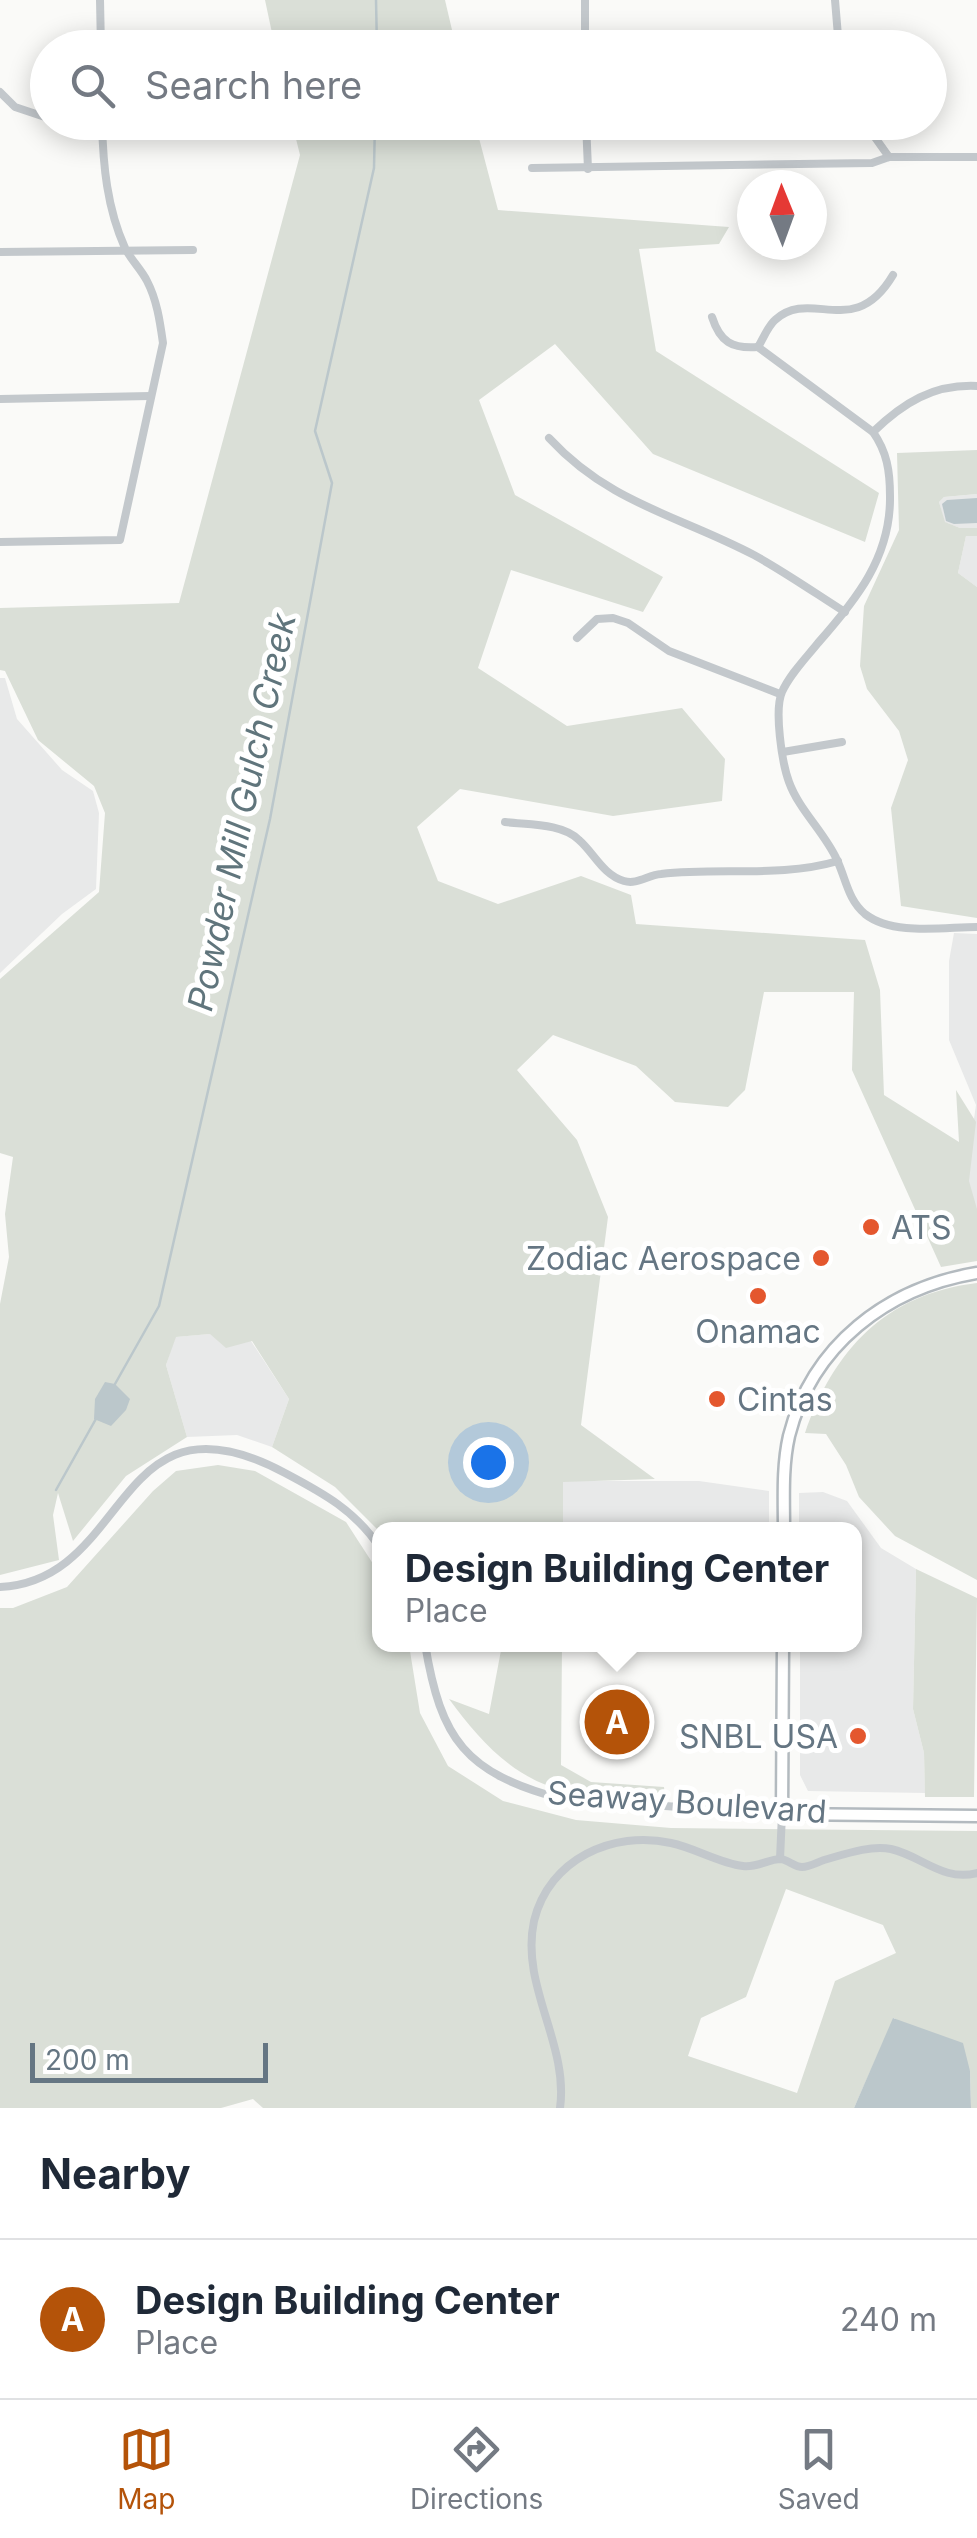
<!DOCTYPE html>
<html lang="en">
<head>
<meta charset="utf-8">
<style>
	:root { --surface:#fff; --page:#f6f6f7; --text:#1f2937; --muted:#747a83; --line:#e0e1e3; --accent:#b45309 }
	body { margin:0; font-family:Inter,sans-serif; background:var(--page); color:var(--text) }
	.compass { position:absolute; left:737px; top:170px; width:90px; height:90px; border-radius:50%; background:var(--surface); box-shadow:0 5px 25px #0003; rotate:359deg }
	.scale { position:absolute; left:30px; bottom:25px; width:238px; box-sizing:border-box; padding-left:10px; border:5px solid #657683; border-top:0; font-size:28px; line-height:35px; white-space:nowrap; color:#657683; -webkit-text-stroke:8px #fff; paint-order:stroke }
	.you { position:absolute; left:488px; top:1462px; width:35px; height:35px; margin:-25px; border:8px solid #fff; border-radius:50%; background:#1a73e8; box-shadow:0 0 0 15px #1a73e833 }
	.badge { display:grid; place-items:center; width:65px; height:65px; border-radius:50%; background:var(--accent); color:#fff; font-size:32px; font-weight:700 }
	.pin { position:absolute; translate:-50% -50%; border:5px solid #fff; box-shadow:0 2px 10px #0006 }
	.popup { position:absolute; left:372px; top:1522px; width:490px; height:130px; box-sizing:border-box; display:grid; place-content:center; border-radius:20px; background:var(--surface); filter:drop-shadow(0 2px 8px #0005); font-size:32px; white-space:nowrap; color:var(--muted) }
	.popup b { font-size:38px; color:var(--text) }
	.popup::after { content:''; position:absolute; left:50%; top:100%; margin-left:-20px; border:20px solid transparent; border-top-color:var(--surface) }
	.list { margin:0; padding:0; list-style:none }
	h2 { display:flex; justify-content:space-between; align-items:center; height:130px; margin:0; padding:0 40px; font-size:42px }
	h2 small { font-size:32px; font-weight:400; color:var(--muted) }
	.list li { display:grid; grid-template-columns:65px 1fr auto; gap:30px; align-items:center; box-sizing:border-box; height:160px; padding:0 40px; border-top:2px solid var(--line) }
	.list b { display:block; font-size:38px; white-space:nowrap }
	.list p { margin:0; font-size:32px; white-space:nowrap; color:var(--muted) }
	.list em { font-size:32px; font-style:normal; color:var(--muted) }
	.icon { flex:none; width:55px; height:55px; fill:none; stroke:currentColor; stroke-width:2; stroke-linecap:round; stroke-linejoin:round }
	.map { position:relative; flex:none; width:977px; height:2108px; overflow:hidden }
	.search { position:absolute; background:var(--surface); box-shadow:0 5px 25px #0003; left:30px; right:30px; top:30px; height:110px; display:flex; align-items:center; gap:25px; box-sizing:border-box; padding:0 35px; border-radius:55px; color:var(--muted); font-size:38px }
	.sheet { height:290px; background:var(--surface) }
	nav { display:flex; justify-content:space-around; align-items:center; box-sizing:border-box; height:140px; border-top:2px solid var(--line); background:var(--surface); font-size:28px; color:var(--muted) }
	nav a { display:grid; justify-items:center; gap:5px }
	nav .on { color:var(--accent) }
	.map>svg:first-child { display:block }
	.built { fill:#e8e9e9 }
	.green { fill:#dadfd7; fill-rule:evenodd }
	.water { fill:#bbc7cb }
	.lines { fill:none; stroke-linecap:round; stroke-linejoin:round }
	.stream { stroke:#bbc7cb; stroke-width:2.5 }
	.secondary-casing { stroke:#b3babf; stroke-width:15 }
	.street { stroke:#c3c8cc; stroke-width:8 }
	.secondary { stroke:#fff; stroke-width:10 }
	.poi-dot { fill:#e4572e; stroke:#fff; stroke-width:4 }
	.labels { text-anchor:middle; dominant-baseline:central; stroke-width:10; stroke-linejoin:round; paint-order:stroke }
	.poi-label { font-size:32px; fill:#657683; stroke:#fff; text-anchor:start }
	.street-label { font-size:32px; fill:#657683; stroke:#fff }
	.water-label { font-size:35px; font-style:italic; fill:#60757c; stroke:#fff }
</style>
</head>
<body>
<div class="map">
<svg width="977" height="2108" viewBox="0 0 977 2108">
	<rect width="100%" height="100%" fill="#fafaf8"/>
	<!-- built -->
	<g class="built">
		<path d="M 977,494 L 977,587 L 958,573 L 966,536 L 960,528 L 944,522 L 939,502 L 944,497 Z"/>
		<path d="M 0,678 L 5,678 L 17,719 L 62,770 L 93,791 L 99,813 L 96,889 L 62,914 L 0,973 Z"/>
		<path d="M 954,933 L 977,934 L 977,1222 L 962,1202 L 976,1105 L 949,1040 L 949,961 Z"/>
		<path d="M 210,1334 L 251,1341 L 289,1399 L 272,1447 L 237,1435 L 187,1437 L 166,1365 L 175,1337 Z"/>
		<path d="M 562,1481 L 699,1481 L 769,1491 L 769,1529 L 561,1530 Z"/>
		<path d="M 823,1492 L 847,1501 L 881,1548 L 916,1569 L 913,1709 L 924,1753 L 925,1793 L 808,1791 L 800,1775 L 800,1645 L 854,1644 L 854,1530 L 799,1529 L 799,1493 Z"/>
	</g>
	<!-- green -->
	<g class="green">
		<path d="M 265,0 L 445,0 L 456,47 L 275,47 Z"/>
		<path d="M 292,123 L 475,123 L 498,210 L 729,227 L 719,244 L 639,249 L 656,351 L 879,493 L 865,542 L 653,454 L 555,344 L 479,400 L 515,495 L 663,577 L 643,612 L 511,570 L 478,668 L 567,726 L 682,708 L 725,759 L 722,801 L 613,816 L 460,789 L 417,827 L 438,881 L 498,904 L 581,876 L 631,895 L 636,924 L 865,940 L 880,990 L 884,1095 L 959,1142 L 956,1090 L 976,1122 L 969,1181 L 977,1209 L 977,1261 L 941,1267 L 852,1070 L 854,992 L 764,992 L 745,1090 L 728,1107 L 675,1102 L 636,1066 L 553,1035 L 517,1070 L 577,1140 L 608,1217 L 581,1425 L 655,1479 L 563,1482 L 563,1529 L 379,1531 L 335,1487 L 272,1447 L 289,1399 L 252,1341 L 226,1348 L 210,1334 L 176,1337 L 166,1365 L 187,1437 L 126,1476 L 73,1541 L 58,1493 L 53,1515 L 59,1560 L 0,1575 L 0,1304 L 9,1257 L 5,1214 L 13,1157 L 0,1153 L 0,979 L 99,892 L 105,813 L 94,786 L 38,740 L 5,671 L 0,670 L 0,608 L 179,603 L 300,155 Z"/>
		<path d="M 977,450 L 977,494 L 944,497 L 939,502 L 945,522 L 960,528 L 977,528 L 977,536 L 966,536 L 958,573 L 977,587 L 977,918 L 901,906 L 891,808 L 908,760 L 899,731 L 867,689 L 860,666 L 864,606 L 899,530 L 897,453 Z"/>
		<path d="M 977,1283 L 977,1580 L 895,1536 L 859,1497 L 846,1465 L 826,1434 L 805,1433 C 834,1350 885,1294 977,1283 Z"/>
		<path d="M 218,1465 L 255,1471 L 346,1522 L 379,1573 L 380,1644 L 409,1645 L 420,1713 L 448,1766 L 503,1801 L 576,1820 L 671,1828 L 977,1831 L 977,2108 L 971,2108 L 970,2071 L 894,2018 L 854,2108 L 263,2108 L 253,2099 L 221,2108 L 0,2108 L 0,1608 L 13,1608 L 67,1587 L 153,1491 L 176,1471 ZM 786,1889 L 883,1925 L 896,1953 L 835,1981 L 797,2093 L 688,2056 L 701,2018 L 746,1997 Z"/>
		<path d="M 916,1569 L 977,1598 L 974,1797 L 925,1797 L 924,1753 L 913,1709 Z"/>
		<path d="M 502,1645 L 562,1645 L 561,1765 L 591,1782 L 664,1787 L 665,1799 C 632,1796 586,1798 555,1788 C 509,1774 477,1737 449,1699 L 489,1714 Z"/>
	</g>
	<!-- water -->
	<g class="water">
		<path d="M 977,498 L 977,523 L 954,524 L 946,521 L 942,504 L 947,500 Z"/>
		<path d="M 105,1382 L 115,1384 L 130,1399 L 126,1410 L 111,1426 L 94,1419 L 95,1399 Z"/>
		<path d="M 893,2018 L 963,2043 L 970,2071 L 971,2108 L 854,2108 Z"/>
	</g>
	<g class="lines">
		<!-- stream -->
		<g class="stream">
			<path d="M 376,0 L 377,48"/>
			<path d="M 115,1384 L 159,1306 L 270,819 L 332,483 L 315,431 L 374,168 L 375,122"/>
			<path d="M 56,1490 L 97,1417"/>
		</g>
		<!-- secondary casing -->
		<g class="secondary-casing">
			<g id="secondary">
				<path d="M 784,1530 C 784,1499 782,1467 789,1436 C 812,1345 887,1288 977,1273"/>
				<path d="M 783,1644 L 782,1814 L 977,1816"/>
			</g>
		</g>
		<!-- street -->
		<g class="street">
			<path d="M 100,0 L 101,48"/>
			<path d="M 835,0 L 839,48"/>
			<path d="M 491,36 L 585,37"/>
			<path d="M 585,48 L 585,0"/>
			<path d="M 0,92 L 15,107 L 48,118"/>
			<path d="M 71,122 L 231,127"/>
			<path d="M 586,122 L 588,169"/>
			<path d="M 864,122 L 889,157"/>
			<path d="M 532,168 L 872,163 L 889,157 L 977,157"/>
			<path d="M 0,252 L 193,250"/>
			<path d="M 712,317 C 720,342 732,349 758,347"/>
			<path d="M 758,347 L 873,432 C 887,452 890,471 890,496 C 891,557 856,600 818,643 C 806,658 790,674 782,692 C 774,710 782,763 789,782 C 799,810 825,833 837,860 C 846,879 848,900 865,914 C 893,936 944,927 977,927"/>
			<path d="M 758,347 C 763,339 768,326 775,320 C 811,287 854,341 893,275"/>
			<path d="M 0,399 L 150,396"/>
			<path d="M 873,432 C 903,403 933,384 977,386"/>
			<path d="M 549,438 C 610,504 678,515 754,555 C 785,572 815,593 845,612"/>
			<path d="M 0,542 L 120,540 L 163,343 C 160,322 157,300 147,281 C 141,269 131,260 125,248 C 107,208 103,165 102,122"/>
			<path d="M 577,638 L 597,619 L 613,618 L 628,623 L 669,651 L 780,694"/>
			<path d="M 783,752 L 842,742"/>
			<path d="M 505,822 C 527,825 562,823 579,840 C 594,853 603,875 624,881 C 637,885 648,875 661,874 C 720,867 780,878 838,861"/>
			<path d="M 0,1587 C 132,1581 113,1381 285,1473 C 323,1493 356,1511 380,1548"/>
			<path d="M 425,1644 C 441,1740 465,1773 562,1799 L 782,1814 L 780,1859"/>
			<path d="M 560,2108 C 569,2044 520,1986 534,1921 C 549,1859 613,1830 671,1843 C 695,1848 719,1863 743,1866 C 757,1868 768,1859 781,1859 C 788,1860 795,1867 802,1867 C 809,1867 818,1862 824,1860 C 845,1854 870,1845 891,1849 C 922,1856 943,1882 977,1873"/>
		</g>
		<!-- secondary -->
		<use href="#secondary" class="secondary"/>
	</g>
	<!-- markers -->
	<g class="poi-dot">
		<circle cx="871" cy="1227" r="10"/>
		<circle cx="821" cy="1258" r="10"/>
		<circle cx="758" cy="1296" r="10"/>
		<circle cx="717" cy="1399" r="10"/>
		<circle cx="858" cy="1736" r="10"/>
	</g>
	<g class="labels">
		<!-- poi labels -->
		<g class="poi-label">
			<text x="891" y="1227">ATS</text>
			<text x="801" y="1258" text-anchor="end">Zodiac Aerospace</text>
			<text x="758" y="1331" text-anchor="middle">Onamac</text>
			<text x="737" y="1399">Cintas</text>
			<text x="838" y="1736" text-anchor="end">SNBL USA</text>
		</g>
		<!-- street labels -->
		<g class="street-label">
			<text transform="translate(687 1802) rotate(4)">Seaway Boulevard</text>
		</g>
		<!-- water labels -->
		<g class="water-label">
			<text transform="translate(241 812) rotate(-78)">Powder Mill Gulch Creek</text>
		</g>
	</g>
</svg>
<svg class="compass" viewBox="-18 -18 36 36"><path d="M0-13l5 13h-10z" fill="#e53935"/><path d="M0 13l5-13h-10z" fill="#747a83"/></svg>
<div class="scale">200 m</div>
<div class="you"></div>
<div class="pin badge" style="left:617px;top:1722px">A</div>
<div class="popup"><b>Design Building Center</b>Place</div>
<div class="search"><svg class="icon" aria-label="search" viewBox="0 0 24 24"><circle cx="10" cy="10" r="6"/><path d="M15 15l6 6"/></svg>Search here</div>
</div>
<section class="sheet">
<h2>Nearby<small></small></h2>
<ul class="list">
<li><span class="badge">A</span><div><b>Design Building Center</b><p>Place</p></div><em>240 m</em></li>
</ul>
</section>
<nav>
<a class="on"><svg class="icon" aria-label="map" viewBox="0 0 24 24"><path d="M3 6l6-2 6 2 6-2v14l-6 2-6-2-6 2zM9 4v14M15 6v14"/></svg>Map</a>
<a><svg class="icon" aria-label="directions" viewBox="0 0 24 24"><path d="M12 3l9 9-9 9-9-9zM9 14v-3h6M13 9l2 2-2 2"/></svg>Directions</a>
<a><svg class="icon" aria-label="saved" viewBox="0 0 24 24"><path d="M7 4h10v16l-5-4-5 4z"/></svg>Saved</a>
</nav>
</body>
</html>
